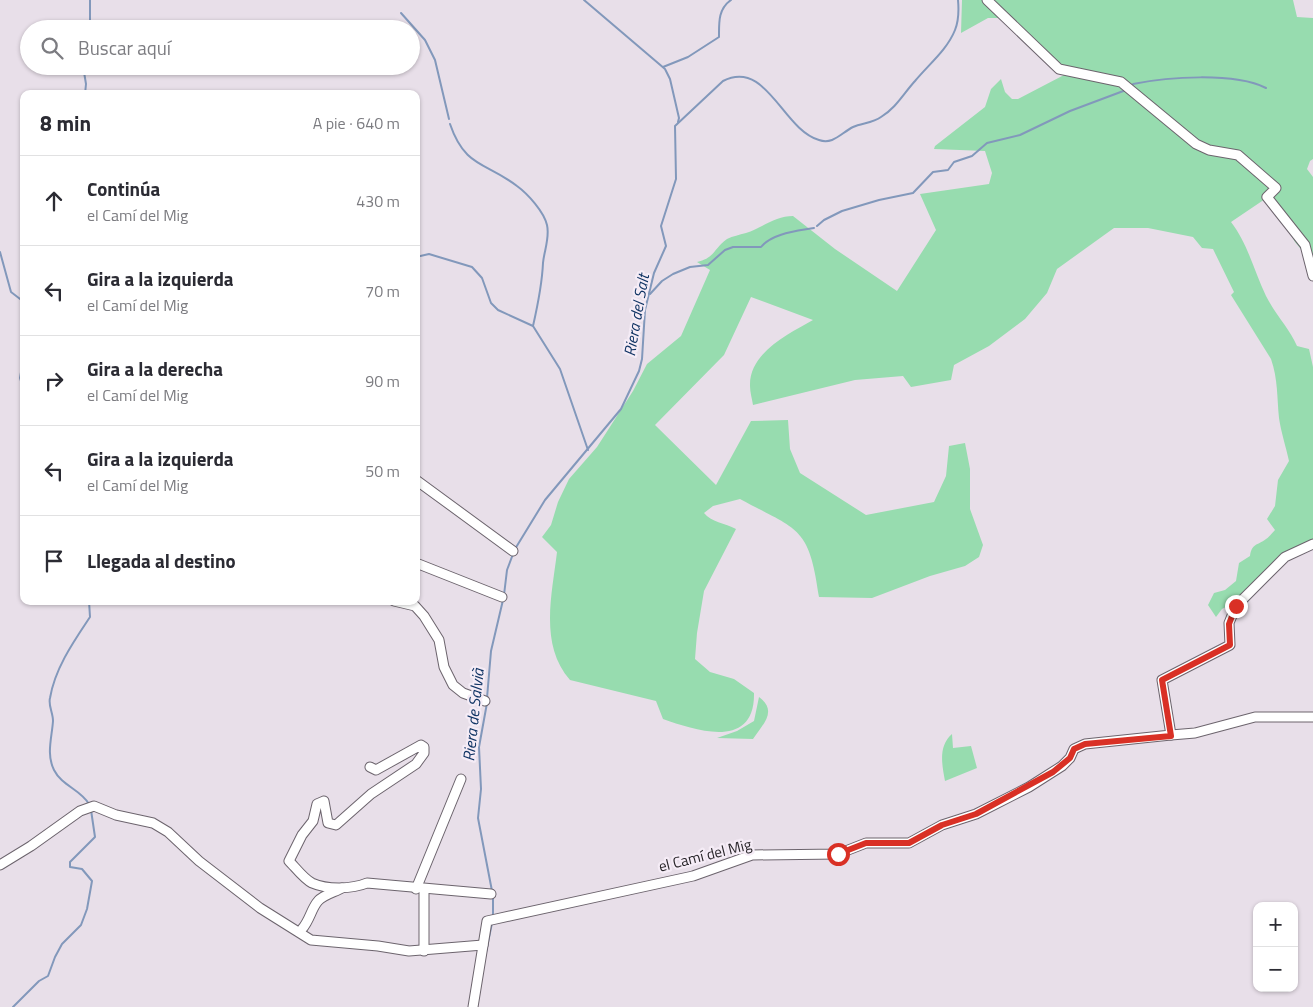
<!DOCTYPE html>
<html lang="es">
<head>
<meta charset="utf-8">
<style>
	:root { --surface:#fff; --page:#f2f2f3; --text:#2b2b33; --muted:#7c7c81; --line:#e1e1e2 }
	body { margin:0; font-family:"Titillium Web",sans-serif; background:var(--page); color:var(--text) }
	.controls { position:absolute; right:15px; bottom:15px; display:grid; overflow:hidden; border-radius:10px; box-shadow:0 1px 4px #0004 }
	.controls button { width:45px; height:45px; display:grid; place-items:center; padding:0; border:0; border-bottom:1px solid var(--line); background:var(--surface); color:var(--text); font:25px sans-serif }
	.stop { position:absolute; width:15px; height:15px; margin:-11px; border:4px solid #d93025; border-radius:50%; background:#fff }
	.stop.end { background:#d93025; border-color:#fff; box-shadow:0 1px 5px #0008 }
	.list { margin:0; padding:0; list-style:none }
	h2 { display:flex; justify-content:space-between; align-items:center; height:65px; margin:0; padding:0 20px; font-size:21px }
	h2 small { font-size:16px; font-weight:400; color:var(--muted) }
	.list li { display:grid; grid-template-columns:32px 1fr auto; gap:15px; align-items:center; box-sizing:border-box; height:90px; padding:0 20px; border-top:1px solid var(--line) }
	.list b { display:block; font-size:19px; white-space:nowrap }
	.list p { margin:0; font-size:16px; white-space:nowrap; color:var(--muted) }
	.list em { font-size:16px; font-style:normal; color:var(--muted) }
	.icon { flex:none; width:28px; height:28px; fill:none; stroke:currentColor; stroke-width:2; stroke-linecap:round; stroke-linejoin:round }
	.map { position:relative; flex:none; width:1313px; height:1007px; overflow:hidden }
	.search { position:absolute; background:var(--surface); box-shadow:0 1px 4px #0004; left:20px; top:20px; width:400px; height:55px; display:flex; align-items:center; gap:12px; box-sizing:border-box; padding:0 18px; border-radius:28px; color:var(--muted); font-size:19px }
	.panel { position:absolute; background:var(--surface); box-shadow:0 1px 4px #0004; left:20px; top:90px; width:400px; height:515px; border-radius:10px }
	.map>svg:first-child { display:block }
	.green { fill:#97dcaf }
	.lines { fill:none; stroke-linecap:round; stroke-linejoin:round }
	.stream { stroke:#8298bb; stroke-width:2 }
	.minor-casing { stroke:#6c646d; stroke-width:11 }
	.minor { stroke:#fff; stroke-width:9 }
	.route { stroke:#d93025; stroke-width:6 }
	.labels { text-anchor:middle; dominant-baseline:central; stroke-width:4.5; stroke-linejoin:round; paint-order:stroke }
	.street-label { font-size:15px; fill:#282529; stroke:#f5ecf6 }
	.water-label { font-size:16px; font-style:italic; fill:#0f3363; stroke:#f5ecf6 }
</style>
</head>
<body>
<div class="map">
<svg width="1313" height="1007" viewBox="0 0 1313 1007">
	<rect width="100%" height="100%" fill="#e8dfe9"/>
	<!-- green -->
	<g class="green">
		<path d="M 962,0 L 1293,0 L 1297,17 L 1313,18 L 1313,159 L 1310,161 L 1307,169 L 1313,177 L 1313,280 L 1309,259 L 1295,242 L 1268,197 L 1231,222 C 1248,244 1254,271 1266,296 C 1275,314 1289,328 1297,346 L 1309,349 L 1313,367 L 1313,542 L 1284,555 L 1237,601 L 1222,609 L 1216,617 L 1208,605 L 1214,593 L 1225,590 L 1236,581 L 1239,563 L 1250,556 C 1252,543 1257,546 1266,539 C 1269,537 1272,533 1275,530 L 1267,519 L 1275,506 L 1278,480 L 1289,461 C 1286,447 1281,432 1279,418 C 1277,398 1278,379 1271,359 L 1231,295 L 1234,292 L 1213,249 L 1202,248 L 1193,237 L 1148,228 L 1114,228 L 1057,269 L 1047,293 L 1025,319 L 989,346 L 954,365 L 951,380 L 911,387 L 903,376 L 855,380 L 753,405 C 752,399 750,392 750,386 C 749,353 788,334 813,320 L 751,297 L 724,355 L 655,425 L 716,485 L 751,421 L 788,420 L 790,449 L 800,473 L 866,515 L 934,502 L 946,476 L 949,446 L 965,443 L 970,469 L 970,509 L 983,545 L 979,557 L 965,566 L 930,576 L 872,598 L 819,597 C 809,526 799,531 740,499 L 713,506 L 704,513 C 711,522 725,523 736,529 L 704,591 L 697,633 L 695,659 L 710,672 L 734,679 L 754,693 C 755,750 697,731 663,719 L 656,701 L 570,680 C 539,644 552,595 557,552 L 542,537 L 551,525 L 558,502 L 569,479 L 597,447 L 633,391 L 647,364 L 681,336 L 710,270 L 697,262 C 715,258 714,248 727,239 C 733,236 739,235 746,233 C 761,228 776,216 793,216 L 835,249 L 897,291 L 936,230 L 920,194 L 989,184 L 992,173 L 985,151 L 934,149 L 935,146 L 985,107 L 991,89 L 1001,79 L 1005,92 L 1012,99 L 1018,99 L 1064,75 L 1003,18 L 988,18 L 961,33 Z"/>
		<path d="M 759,697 C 778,711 763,724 753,739 L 717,738 L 737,731 L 754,721 Z"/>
		<path d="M 952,734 L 953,748 L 971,746 L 977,768 L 945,781 C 942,765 938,746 952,734 Z"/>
	</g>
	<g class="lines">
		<!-- stream -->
		<g class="stream">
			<path d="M 90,0 L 90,29"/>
			<path d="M 584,0 L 665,69 L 670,79 L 679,118 L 678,122"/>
			<path d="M 401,13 L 425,40 L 435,60 L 449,119"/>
			<path d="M 83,66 L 86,84 L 85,94"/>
			<path d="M 663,67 L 688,57 L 719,37 C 719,23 718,9 731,0"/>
			<path d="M 1133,84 C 1167,77 1234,72 1266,88"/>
			<path d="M 450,124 C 465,168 486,162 517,186 C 528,194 544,212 547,225 C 550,238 544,251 543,263 C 542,285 538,304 533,326"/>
			<path d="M 817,226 L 824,220 L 842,211 L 879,200 L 913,193 L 933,172 L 948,170 L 954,162 L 972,156 L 987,143 L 1020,135 L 1070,111 L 1126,90"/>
			<path d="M 0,252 L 11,292 L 24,302"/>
			<path d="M 416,257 L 429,254 L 472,267 L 482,278 L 491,303 L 498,310 L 533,326 L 560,369 L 588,450"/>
			<path d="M 650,294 L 662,281 L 673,274 L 690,267 L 708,265 L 725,250 L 733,247 L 761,247 C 772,233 798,231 814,228"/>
			<path d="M 24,355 L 20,378 L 24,391"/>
			<path d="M 515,549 L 545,500 L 621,409 L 639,371 L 642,359 L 645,310 L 654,273 L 666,246 L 661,226 L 676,179 L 675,126 L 723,81 C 767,59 782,129 819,140 C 833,145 841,133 853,127 C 862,123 873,123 881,117 C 896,108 904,93 915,81 C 929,64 947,50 955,30 C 959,20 959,11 958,0"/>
			<path d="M 504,595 L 507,570 L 513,554"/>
			<path d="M 89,601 L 90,617 C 74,641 55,668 50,698 C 48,705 53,713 53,721 C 52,737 46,754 54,770 C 62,786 80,789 89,804"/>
			<path d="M 487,698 L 491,651 L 503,600"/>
			<path d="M 487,703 L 479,747 L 481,789 L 478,818 L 492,891"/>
			<path d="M 493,915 L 493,895"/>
			<path d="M 485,957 L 492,923"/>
			<path d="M 13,1007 L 39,981 L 48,976 L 55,957 L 62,944 L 81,925 L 87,909 L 92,881 L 82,869 L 70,867 L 70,862 L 95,837 L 91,810"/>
		</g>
		<!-- minor casing -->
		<g class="minor-casing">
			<g id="minor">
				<path d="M 987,0 L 1059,69 L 1121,82 L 1196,144 L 1209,150 L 1238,155 L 1276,188 L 1267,197 L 1305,245 L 1313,276"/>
				<path d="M 416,480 L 513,551"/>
				<path d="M 416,563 L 502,597"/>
				<path d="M 394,601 L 415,606 L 424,616 L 439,640 L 444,667 L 453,685 L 463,693 L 485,701"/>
				<path d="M 1171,735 L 1195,733 L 1255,717 L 1313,717"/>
				<path d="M 370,767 L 376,770 L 421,745 L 424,747 L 424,753 L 416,764 L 371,794 L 336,825 L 328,823 L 324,801 L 317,804 L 313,821 L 302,835 L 289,861 C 295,867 304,879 312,883 C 328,890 352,889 367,883 L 491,894"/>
				<path d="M 0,865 L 31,846 L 80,811 L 94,806 L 116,815 L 153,823 L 168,832 L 199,861 L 260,908 L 311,940 L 378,946 L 409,951 L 483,945"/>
				<path d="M 416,889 L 461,779"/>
				<path d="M 424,890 L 424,951"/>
				<path d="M 302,929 C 310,920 311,909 318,901 C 323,895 335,892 342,888"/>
				<path d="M 473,1007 L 487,921 L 693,876 L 752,855 L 838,854 L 866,843 L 909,843 L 942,825 L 976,814 L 1029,787 L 1062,766 L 1070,758 L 1074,749 L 1085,744 L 1171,735 L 1162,680 L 1230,645 L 1229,623 L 1236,606 L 1285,557 L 1313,544"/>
			</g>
		</g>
		<!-- minor -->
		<use href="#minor" class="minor"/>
	</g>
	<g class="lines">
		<!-- route -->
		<path class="route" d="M 838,854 L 866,843 L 909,843 L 942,825 L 976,814 L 1053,772 L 1070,758 L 1074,749 L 1085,744 L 1171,736 L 1162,680 L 1230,645 L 1229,624 L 1236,606"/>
	</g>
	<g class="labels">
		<!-- street labels -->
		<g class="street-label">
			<text transform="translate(705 855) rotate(-14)">el Camí del Mig</text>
		</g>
		<!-- water labels -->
		<g class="water-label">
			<text transform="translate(636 315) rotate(-80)">Riera del Salt</text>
			<text transform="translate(473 715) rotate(-84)">Riera de Salvià</text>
		</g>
	</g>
</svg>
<div class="controls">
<button>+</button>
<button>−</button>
</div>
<div class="stop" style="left:838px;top:854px"></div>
<div class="stop end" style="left:1236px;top:606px"></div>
<div class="search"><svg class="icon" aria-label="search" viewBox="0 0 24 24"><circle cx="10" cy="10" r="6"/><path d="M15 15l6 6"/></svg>Buscar aquí</div>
<section class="panel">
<h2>8 min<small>A pie · 640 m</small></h2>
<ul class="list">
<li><svg class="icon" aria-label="ahead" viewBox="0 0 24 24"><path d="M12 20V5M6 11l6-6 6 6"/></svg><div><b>Continúa</b><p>el Camí del Mig</p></div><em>430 m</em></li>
<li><svg class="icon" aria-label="left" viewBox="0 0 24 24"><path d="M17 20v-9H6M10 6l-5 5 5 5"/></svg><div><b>Gira a la izquierda</b><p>el Camí del Mig</p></div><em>70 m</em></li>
<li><svg class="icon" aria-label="right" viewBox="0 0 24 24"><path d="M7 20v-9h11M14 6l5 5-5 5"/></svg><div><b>Gira a la derecha</b><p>el Camí del Mig</p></div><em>90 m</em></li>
<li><svg class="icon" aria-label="left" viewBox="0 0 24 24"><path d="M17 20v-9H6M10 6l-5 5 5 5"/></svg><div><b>Gira a la izquierda</b><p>el Camí del Mig</p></div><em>50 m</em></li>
<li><svg class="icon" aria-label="arrive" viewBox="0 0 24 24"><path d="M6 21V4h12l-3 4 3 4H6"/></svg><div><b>Llegada al destino</b></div></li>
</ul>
</section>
</div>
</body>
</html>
